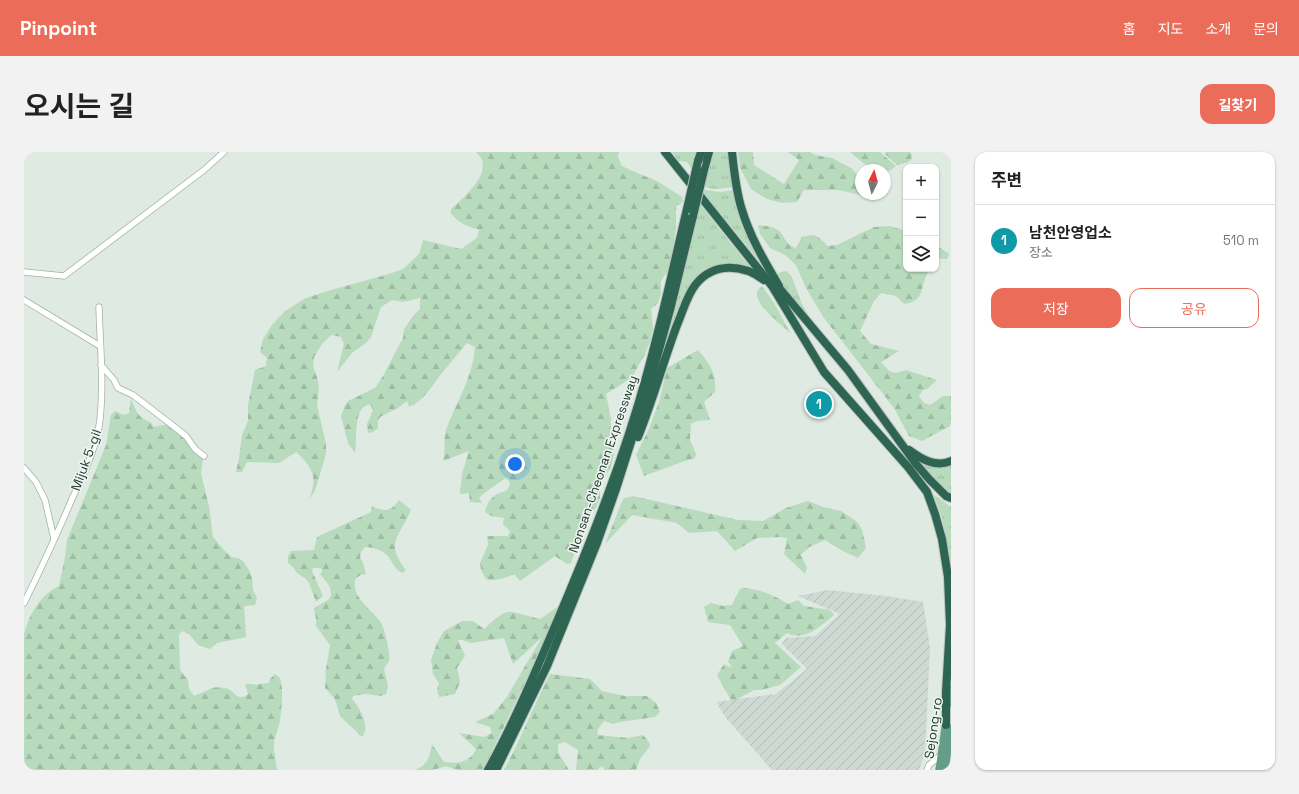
<!DOCTYPE html>
<html lang="ko">
<head>
<meta charset="utf-8">
<style>
	:root { --surface:#fff; --page:#f2f2f2; --text:#222; --muted:#767676; --line:#e0e0e0; --accent:#ec6c5a }
	body { margin:0; font-family:"Space Grotesk","Noto Sans KR",sans-serif; background:var(--page); color:var(--text) }
	.controls { position:absolute; right:12px; top:12px; display:grid; overflow:hidden; border-radius:8px; box-shadow:0 1px 3px #0004 }
	.controls button { width:36px; height:36px; display:grid; place-items:center; padding:0; border:0; border-bottom:1px solid var(--line); background:var(--surface); color:var(--text); font:20px sans-serif }
	.compass { position:absolute; left:831px; top:12px; width:36px; height:36px; border-radius:50%; background:var(--surface); box-shadow:0 1px 3px #0004; rotate:6deg }
	.you { position:absolute; left:491px; top:312px; width:14px; height:14px; margin:-10px; border:3px solid #fff; border-radius:50%; background:#1a73e8; box-shadow:0 0 0 6px #1a73e833 }
	.badge { display:grid; place-items:center; width:26px; height:26px; border-radius:50%; background:var(--accent); color:#fff; font-size:13px; font-weight:700 }
	.pin { position:absolute; translate:-50% -50%; border:2px solid #fff; box-shadow:0 1px 4px #0006 }
	.list { margin:0; padding:0; list-style:none }
	h2 { display:flex; justify-content:space-between; align-items:center; height:52px; margin:0; padding:0 16px; font-size:17px }
	h2 small { font-size:13px; font-weight:400; color:var(--muted) }
	.list li { display:grid; grid-template-columns:26px 1fr auto; gap:12px; align-items:center; box-sizing:border-box; height:72px; padding:0 16px; border-top:1px solid var(--line) }
	.list b { display:block; font-size:15px; white-space:nowrap }
	.list p { margin:0; font-size:13px; white-space:nowrap; color:var(--muted) }
	.list em { font-size:13px; font-style:normal; color:var(--muted) }
	.actions { display:flex; gap:8px; padding:12px 16px }
	.actions a { flex:1; padding:9px 0; border:1px solid var(--accent); border-radius:12px; text-align:center; font-size:14px; color:var(--accent) }
	.actions .main { background:var(--accent); color:#fff }
	.icon { flex:none; width:22px; height:22px; fill:none; stroke:currentColor; stroke-width:2; stroke-linecap:round; stroke-linejoin:round }
	.map { position:relative; flex:none; width:927px; height:618px; overflow:hidden; border-radius:12px }
	header { display:flex; align-items:center; gap:24px; box-sizing:border-box; height:56px; padding:0 20px; background:var(--accent); color:#fff }
	header strong { font-size:19px }
	nav { display:flex; gap:22px; margin-inline-start:auto; font-size:14px }
	.intro { display:flex; align-items:center; justify-content:space-between; box-sizing:border-box; height:96px; padding:0 24px }
	h1 { margin:0; font-size:28px }
	.button { padding:10px 18px; border-radius:12px; background:var(--accent); color:#fff; font-size:14px; font-weight:700 }
	main { display:flex; gap:24px; padding:0 24px }
	aside { flex:1; background:var(--surface); border-radius:12px; box-shadow:0 1px 3px #0004 }
	.map>svg:first-child { display:block }
	.industrial { fill:url(#industrial-furrows) }
	.grass { fill:url(#grass-tufts) }
	.forest { fill:url(#forest-firs) }
	.lines { fill:none; stroke-linecap:round; stroke-linejoin:round }
	.minor-casing { stroke:#a2b1a9; stroke-width:7 }
	.major-casing { stroke:#bcc4c1; stroke-width:8 }
	.highway-casing { stroke:#bcc4c1; stroke-width:10 }
	.minor { stroke:#fff; stroke-width:5.5 }
	.major { stroke:#659e88; stroke-width:7 }
	.highway { stroke:#2e6452; stroke-width:8 }
	.highway-bridge-casing { stroke:#bcc4c1; stroke-width:10; stroke-linecap:butt }
	.highway-bridge { stroke:#2e6452; stroke-width:8 }
	.labels { text-anchor:middle; dominant-baseline:central; stroke-width:3; stroke-linejoin:round; paint-order:stroke }
	.street-label { font-size:13px; fill:#21392f; stroke:#eff6f2 }
</style>
</head>
<body>
<header>
<strong>Pinpoint</strong>
<nav><a>홈</a><a>지도</a><a>소개</a><a>문의</a></nav>
</header>
<div class="intro"><h1>오시는 길</h1><a class="button">길찾기</a></div>
<main>
<div class="map">
<svg width="927" height="618" viewBox="0 0 927 618">
	<defs>
		<pattern id="industrial-furrows" width="10" height="10" patternUnits="userSpaceOnUse"><rect width="10" height="10" fill="#cdd9d2"/><path d="M-1 1l2-2M0 10L10 0M9 11l2-2" fill="none" stroke="#b0bbb5"/></pattern>
		<pattern id="grass-tufts" width="24" height="20" patternUnits="userSpaceOnUse"><rect width="24" height="20" fill="#b8dabd"/><path d="M3 7l-1-3M5 7V3M7 7l1-3M15 17l-1-3M17 17v-4M19 17l1-3" fill="none" stroke="#9ebca3"/></pattern>
		<pattern id="forest-firs" width="22" height="20" patternUnits="userSpaceOnUse"><rect width="22" height="20" fill="#b8dabd"/><path d="M5 1l3.5 6h-7zM16 11l3.5 6h-7z" fill="#9ebca3"/></pattern>
	</defs>
	<rect width="100%" height="100%" fill="#dfeae3"/>
	<!-- industrial -->
	<path class="industrial" d="M 804,438 L 862,444 L 899,450 L 906,496 L 901,601 L 895,618 L 748,618 L 702,566 L 692,550 L 752,542 L 783,517 L 758,492 L 762,486 L 791,484 L 816,462 L 774,444 Z"/>
	<!-- grass -->
	<g class="grass">
		<path d="M 648,0 L 673,0 L 668,17 L 663,10 L 654,9 Z"/>
		<path d="M 689,0 L 704,0 L 708,35 C 699,37 689,38 680,35 Z"/>
		<path d="M 680,38 L 697,40 L 710,38 L 731,99 L 739,114 L 679,40 Z"/>
		<path d="M 676,52 L 717,104 L 732,121 L 719,114 L 672,128 L 629,237 Z"/>
		<path d="M 762,119 L 767,123 L 778,152 L 789,171 L 755,130 L 751,123 L 757,120 Z"/>
		<path d="M 738,134 L 750,151 L 767,182 C 757,172 731,154 733,139 Z"/>
		<path d="M 896,310 L 904,312 L 927,311 L 927,344 L 903,320 Z"/>
		<path d="M 909,342 L 927,355 L 927,411 L 918,366 Z"/>
	</g>
	<!-- forest -->
	<g class="forest">
		<path d="M 452,0 L 595,0 L 594,5 L 598,14 L 611,20 L 633,29 L 658,45 L 659,50 L 652,54 L 652,73 L 650,92 L 645,117 L 637,129 L 637,142 L 634,151 L 627,157 L 629,176 L 626,190 L 620,204 L 608,225 L 595,234 L 582,242 L 587,267 L 586,283 L 590,303 L 586,317 L 576,331 L 576,346 L 572,356 L 564,364 L 560,374 L 547,411 L 543,412 L 531,404 L 496,429 L 490,422 C 482,426 471,430 462,427 L 457,418 L 456,411 L 464,393 L 463,384 L 484,384 L 486,379 L 479,372 L 480,366 C 472,364 466,366 461,359 C 463,353 465,349 469,345 C 475,339 485,342 486,331 L 482,326 C 476,330 458,342 455,346 L 458,351 L 446,350 L 445,341 L 436,342 L 438,322 L 445,299 L 419,309 C 422,298 419,288 422,278 C 432,251 449,225 451,195 L 443,191 C 437,199 429,207 423,215 C 411,228 402,248 385,255 L 383,249 L 374,256 L 356,265 L 354,269 L 354,276 L 349,280 L 344,281 L 343,272 L 349,258 L 346,252 C 343,253 340,254 338,257 C 330,266 333,289 331,301 L 324,291 L 317,264 L 321,253 L 324,249 L 351,236 L 359,224 L 379,186 L 380,177 L 389,164 L 396,157 L 396,146 L 379,150 L 368,148 L 357,155 L 347,185 L 342,191 L 328,201 L 313,220 L 320,192 L 317,185 L 307,183 L 298,192 L 290,205 L 289,214 L 293,225 L 295,235 L 293,253 L 302,292 L 302,302 L 291,339 L 285,347 C 294,326 289,315 272,300 L 255,311 L 223,310 L 218,320 L 212,320 L 215,306 L 218,283 L 224,269 L 224,253 L 231,218 L 242,214 L 243,206 L 236,200 L 239,187 L 248,173 L 261,159 L 282,146 L 307,138 L 365,122 L 379,117 L 395,102 L 399,88 L 437,97 L 453,86 L 455,78 C 443,74 434,71 426,60 L 428,56 C 439,46 464,25 458,8 C 457,5 454,2 452,0 Z"/>
		<path d="M 714,0 L 729,0 L 730,13 L 760,32 L 775,8 L 764,0 L 786,0 L 791,3 L 808,6 L 827,16 L 837,27 L 837,43 L 814,38 L 780,38 L 773,50 L 758,51 L 743,47 L 727,37 L 716,16 Z"/>
		<path d="M 826,0 L 856,0 L 872,14 L 867,18 L 861,20 L 861,18 C 847,18 836,9 826,0 Z"/>
		<path d="M 861,0 L 886,0 L 888,3 L 887,8 L 882,11 L 873,13 L 861,2 Z"/>
		<path d="M 734,73 C 741,74 748,74 754,78 C 762,85 760,92 772,96 L 778,85 C 793,81 793,84 804,94 L 813,93 L 850,75 L 866,74 L 882,79 L 882,117 L 898,117 L 904,121 C 895,135 902,149 880,152 L 872,144 L 857,141 L 850,149 L 836,179 L 847,192 L 875,199 L 857,210 L 865,219 L 872,221 L 882,218 L 913,228 L 903,237 L 899,238 L 895,244 L 900,251 L 906,253 L 919,244 L 927,244 L 927,271 L 926,274 L 898,289 L 885,284 L 870,256 L 800,166 L 782,136 L 772,113 L 761,103 L 746,96 L 736,82 Z"/>
		<path d="M 912,93 L 925,102 L 923,107 L 919,107 L 912,105 Z"/>
		<path d="M 674,198 C 686,212 693,222 691,240 L 680,250 L 686,268 L 673,269 L 667,272 L 666,288 L 672,302 L 671,306 L 658,310 L 620,324 L 612,303 L 624,279 L 635,250 L 643,216 Z"/>
		<path d="M 107,247 C 110,253 112,261 117,265 C 122,270 125,267 130,275 L 145,272 L 179,307 L 177,322 L 185,354 L 189,385 L 201,399 L 208,405 L 214,406 L 219,409 L 225,418 L 228,426 L 229,438 L 233,446 L 231,453 L 220,454 L 222,485 L 193,491 L 186,497 L 174,493 L 166,483 L 158,479 L 155,483 L 156,518 L 164,528 L 165,537 L 170,544 C 176,541 182,540 187,536 C 192,535 197,535 201,536 C 212,538 212,551 224,542 L 221,532 L 229,532 L 232,533 L 236,532 L 245,531 L 246,527 L 251,522 L 256,526 L 258,536 L 258,549 L 256,570 L 250,589 L 250,598 L 253,618 L 0,618 L 0,482 C 5,463 16,443 35,434 L 41,405 L 43,388 L 82,293 L 87,263 L 91,259 L 100,263 L 105,261 Z"/>
		<path d="M 609,344 L 714,368 L 739,369 L 762,356 L 784,349 L 799,355 L 817,359 L 832,369 L 838,377 L 842,396 L 834,406 L 817,398 L 801,388 L 785,395 L 777,403 L 783,416 L 781,422 L 760,402 L 763,386 L 756,385 L 733,386 L 711,399 L 693,379 L 665,381 L 653,371 L 608,363 L 581,392 L 599,347 Z"/>
		<path d="M 375,348 L 387,358 C 376,384 360,391 382,418 L 378,421 C 371,417 370,413 366,407 C 362,399 349,395 341,395 L 337,400 L 336,406 L 339,411 L 342,422 L 337,423 L 332,426 C 325,443 347,457 356,469 C 360,474 367,503 365,509 C 364,511 361,514 360,517 L 364,534 L 362,542 L 356,544 L 341,542 L 329,544 L 328,547 C 336,556 347,575 338,585 L 316,564 L 311,547 L 301,536 L 302,517 L 306,493 L 292,474 L 292,467 L 290,456 L 304,448 L 307,444 C 307,433 303,431 296,422 L 298,420 L 298,417 L 293,416 L 289,416 L 288,419 L 299,444 L 292,450 L 285,431 L 282,427 L 272,420 L 270,416 L 264,411 L 264,404 L 267,399 L 290,398 L 293,385 L 347,360 L 348,354 C 361,360 367,360 375,348 Z"/>
		<path d="M 721,436 C 738,438 750,443 764,452 L 774,448 L 780,454 L 806,458 L 810,463 C 797,474 780,490 763,481 L 751,491 L 777,515 L 756,533 L 737,538 L 730,538 L 708,550 L 693,523 L 700,512 L 708,516 L 704,509 L 708,499 L 719,494 L 706,473 L 684,470 L 680,455 L 687,451 L 699,454 L 708,453 L 716,437 Z"/>
		<path d="M 535,454 L 518,495 L 459,618 L 433,618 L 422,614 L 409,618 L 391,618 C 404,613 406,604 408,592 L 420,610 C 433,612 446,611 452,597 L 435,581 L 460,585 L 468,581 L 466,575 L 451,570 L 469,562 L 483,545 L 518,485 L 489,512 L 480,486 L 447,491 L 438,488 L 434,488 L 441,504 L 433,516 L 436,530 L 431,542 L 415,545 L 413,538 L 415,531 L 409,522 L 407,508 L 413,491 L 420,479 L 438,469 L 449,469 L 460,477 C 467,471 477,459 487,460 C 496,461 506,465 516,467 Z"/>
		<path d="M 526,522 L 566,527 L 578,539 L 601,544 L 623,544 L 632,551 L 636,560 L 631,565 L 596,570 L 589,572 L 580,569 L 574,577 L 573,583 L 604,586 L 619,583 L 625,590 L 626,594 L 616,607 L 612,618 L 581,618 L 578,614 L 573,618 L 552,618 L 554,598 L 541,590 L 534,592 L 534,600 L 545,618 L 480,618 C 497,587 510,553 526,522 Z"/>
	</g>
	<g class="lines">
		<!-- minor casing -->
		<g class="minor-casing">
			<g id="minor">
				<path d="M 0,120 L 40,124 L 180,18 L 200,0"/>
				<path d="M 0,148 L 76,194"/>
				<path d="M 77,213 L 90,228 L 94,236 L 109,243 L 148,273 L 162,284 L 171,297 L 180,304"/>
				<path d="M 0,316 L 12,330 L 21,348 L 30,387"/>
				<path d="M 0,451 C 17,417 33,382 48,347 C 60,321 73,295 76,267 C 80,230 76,192 75,155"/>
				<path d="M 903,618 L 905,613 L 917,603"/>
			</g>
		</g>
		<!-- major casing -->
		<g class="major-casing">
			<g id="major">
				<path d="M 925,552 L 927,537"/>
				<path d="M 915,618 L 922,569"/>
				<path d="M 921,618 L 927,576"/>
			</g>
		</g>
		<!-- highway casing -->
		<g class="highway-casing">
			<g id="highway">
				<path d="M 641,0 L 748,134 L 800,220 L 884,315 L 903,340 L 911,362 L 918,387 L 924,425 L 926,473 L 922,540 L 922,573"/>
				<path d="M 708,0 C 710,19 712,40 718,58 C 726,85 741,110 755,134"/>
				<path d="M 674,9 L 677,0"/>
				<path d="M 680,18 L 685,0"/>
				<path d="M 751,131 L 824,218 L 892,312 L 905,327 L 922,344 L 927,346"/>
				<path d="M 614,285 C 629,248 639,210 653,173 C 659,159 663,143 672,132 C 690,110 719,112 740,128"/>
				<path d="M 885,298 C 897,307 912,316 927,309"/>
				<path d="M 464,618 C 491,569 512,518 534,467 C 568,387 600,306 623,222 C 638,168 650,112 663,57"/>
				<path d="M 472,618 L 523,514 L 573,391 L 592,337 L 627,227 L 646,158 L 669,64"/>
			</g>
		</g>
		<!-- minor -->
		<use href="#minor" class="minor"/>
		<!-- major -->
		<use href="#major" class="major"/>
		<!-- highway -->
		<use href="#highway" class="highway"/>
		<!-- highway-bridge casing -->
		<g class="highway-bridge-casing">
			<g id="highway-bridge">
				<path d="M 663,57 L 674,9"/>
				<path d="M 669,64 L 680,18"/>
			</g>
		</g>
		<!-- highway-bridge -->
		<use href="#highway-bridge" class="highway-bridge"/>
	</g>
	<g class="labels">
		<!-- street labels -->
		<g class="street-label">
			<text transform="translate(62 308) rotate(-70)">Mijuk 5-gil</text>
			<text transform="translate(579 312) rotate(-71)">Nonsan-Cheonan Expressway</text>
			<text transform="translate(909 576) rotate(-82)">Sejong-ro</text>
		</g>
	</g>
</svg>
<div class="controls">
<button>+</button>
<button>−</button>
<button><svg class="icon" aria-label="layers" viewBox="0 0 24 24"><path d="M12 4l9 5-9 5-9-5zM3 14l9 5 9-5"/></svg></button>
</div>
<svg class="compass" viewBox="-18 -18 36 36"><path d="M0-13l5 13h-10z" fill="#e53935"/><path d="M0 13l5-13h-10z" fill="#767676"/></svg>
<div class="you"></div>
<div class="pin badge" style="left:795px;top:252px;background:#0f9aa8">1</div>
</div>
<aside>
<h2>주변<small></small></h2>
<ul class="list">
<li><span class="badge" style="background:#0f9aa8">1</span><div><b>남천안영업소</b><p>장소</p></div><em>510 m</em></li>
</ul>
<div class="actions"><a class="main">저장</a><a>공유</a></div>
</aside>
</main>
</body>
</html>
